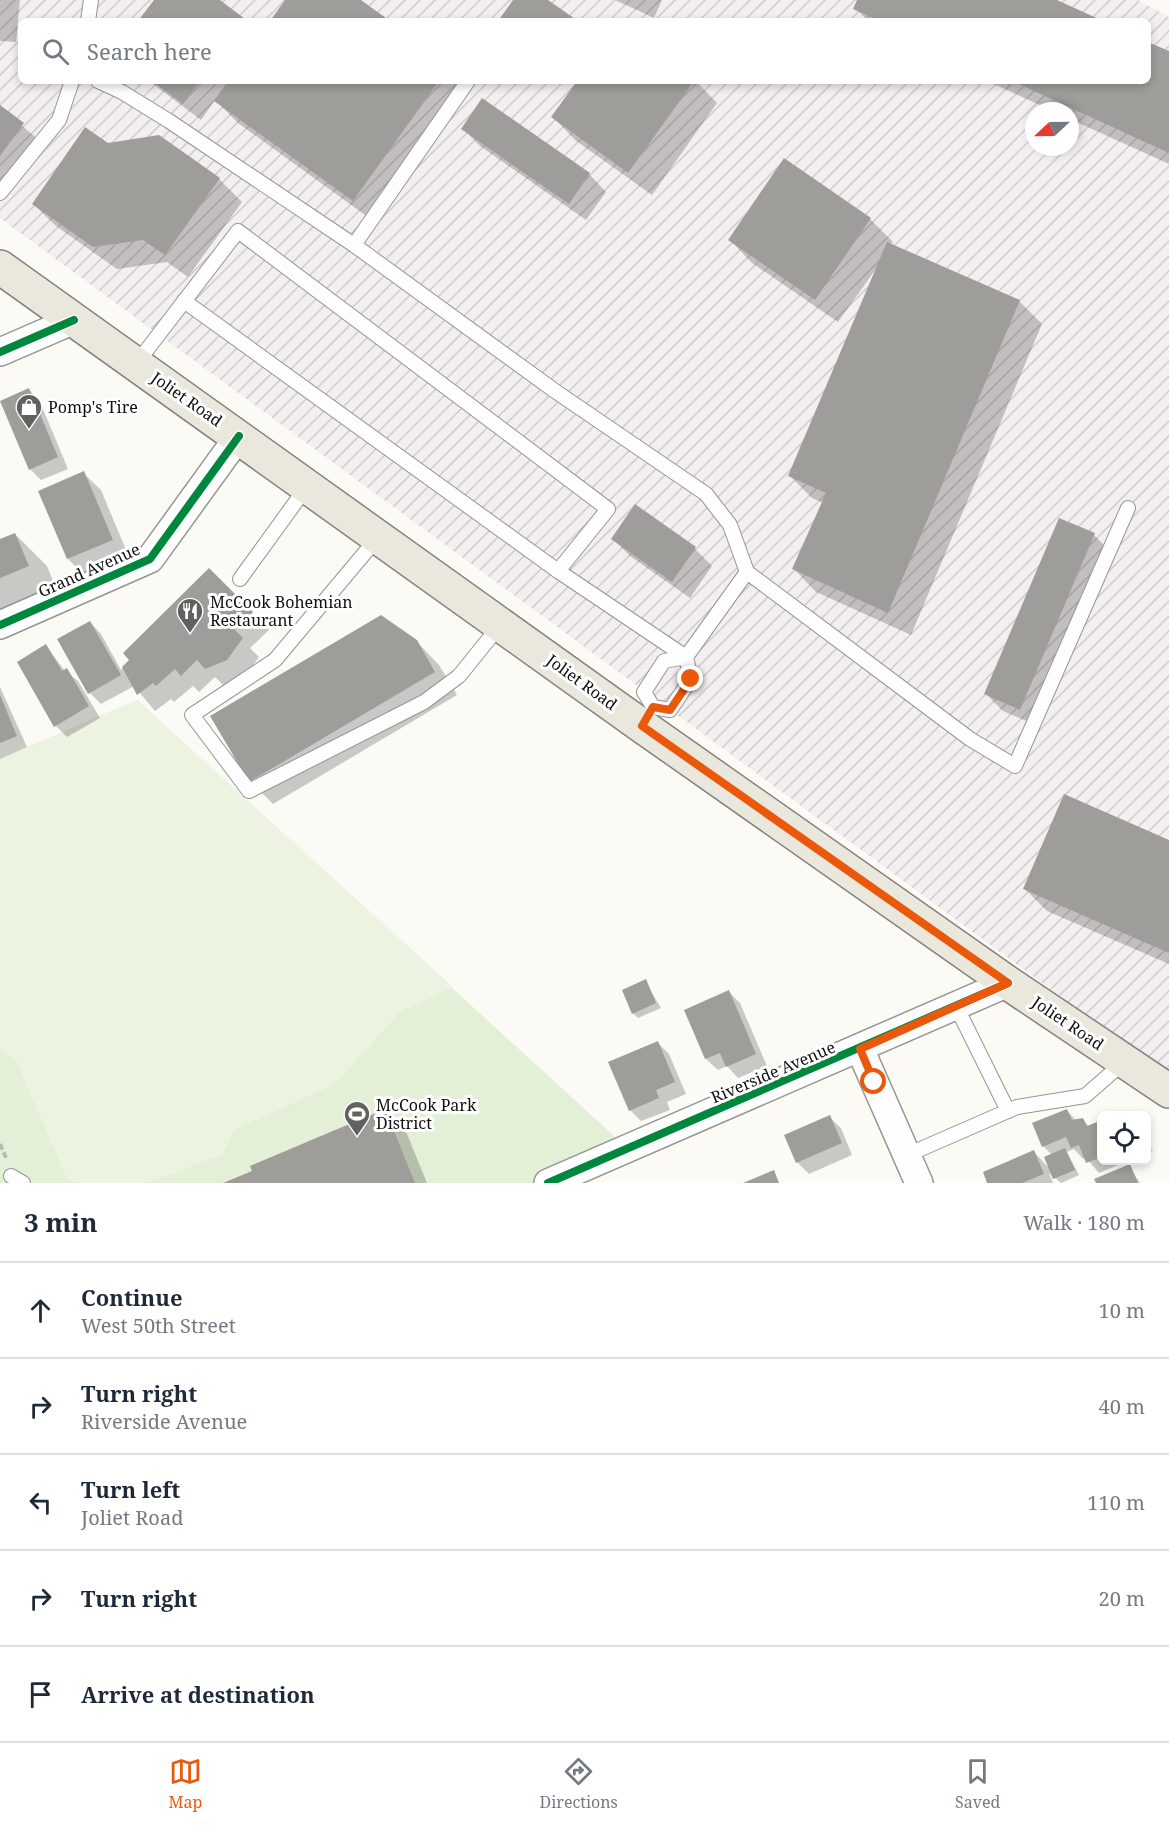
<!DOCTYPE html>
<html lang="en">
<head>
<meta charset="utf-8">
<style>
	:root { --surface:#fff; --page:#f2f2f3; --text:#1f2937; --muted:#747a83; --line:#e0e1e3; --accent:#ea580c }
	body { margin:0; font-family:"Noto Serif",serif; background:var(--page); color:var(--text) }
	.controls { position:absolute; right:18px; bottom:18px; display:grid; overflow:hidden; border-radius:9px; box-shadow:0 3px 9px #0003 }
	.controls button { width:54px; height:54px; display:grid; place-items:center; padding:0; border:0; border-bottom:2px solid var(--line); background:var(--surface); color:var(--text); font:30px sans-serif }
	.compass { position:absolute; left:1025px; top:102px; width:54px; height:54px; border-radius:50%; background:var(--surface); box-shadow:0 3px 9px #0003; rotate:248deg }
	.stop { position:absolute; width:18px; height:18px; margin:-14px; border:4px solid #ea580c; border-radius:50%; background:#fff }
	.stop.end { background:#ea580c; border-color:#fff; box-shadow:0 2px 6px #0008 }
	.list { margin:0; padding:0; list-style:none }
	h2 { display:flex; justify-content:space-between; align-items:center; height:78px; margin:0; padding:0 24px; font-size:26px }
	h2 small { font-size:20px; font-weight:400; color:var(--muted) }
	.list li { display:grid; grid-template-columns:39px 1fr auto; gap:18px; align-items:center; box-sizing:border-box; height:96px; padding:0 24px; border-top:2px solid var(--line) }
	.list b { display:block; font-size:22px; white-space:nowrap }
	.list p { margin:0; font-size:20px; white-space:nowrap; color:var(--muted) }
	.list em { font-size:20px; font-style:normal; color:var(--muted) }
	.icon { flex:none; width:33px; height:33px; fill:none; stroke:currentColor; stroke-width:2; stroke-linecap:round; stroke-linejoin:round }
	.map { position:relative; flex:none; width:1169px; height:1183px; overflow:hidden }
	.search { position:absolute; background:var(--surface); box-shadow:0 3px 9px #0003; left:18px; right:18px; top:18px; height:66px; display:flex; align-items:center; gap:15px; box-sizing:border-box; padding:0 21px; border-radius:9px; color:var(--muted); font-size:22px }
	.sheet { height:558px; background:var(--surface) }
	nav { display:flex; justify-content:space-around; align-items:center; box-sizing:border-box; height:84px; border-top:2px solid var(--line); background:var(--surface); font-size:16px; color:var(--muted) }
	nav a { display:grid; justify-items:center; gap:3px }
	nav .on { color:var(--accent) }
	.map>svg:first-child { display:block }
	.industrial { fill:url(#industrial-furrows); fill-rule:evenodd }
	.green { fill:#e3efd7 }
	.pitch { fill:#ecf3e0 }
	.shadow { fill:#0003 }
	.building { fill:#9f9d9a }
	.lines { fill:none; stroke-linecap:round; stroke-linejoin:round }
	.lane-casing { stroke:#959593; stroke-width:16 }
	.street-casing { stroke:#959593; stroke-width:30 }
	.primary-casing { stroke:#838280; stroke-width:36 }
	.path { stroke:#b9b9b8; stroke-width:4; stroke-dasharray:6 3; stroke-linecap:butt }
	.lane { stroke:#fefefe; stroke-width:14 }
	.street { stroke:#fefefe; stroke-width:27 }
	.primary { stroke:#eae8dc; stroke-width:33 }
	.cycleway-casing { stroke:#fff; stroke-width:11 }
	.cycleway { stroke:#00873e; stroke-width:8 }
	.route { stroke:#ea580c; stroke-width:8 }
	.labels { text-anchor:middle; dominant-baseline:central; stroke-width:6; stroke-linejoin:round; paint-order:stroke }
	.street-label { font-size:16px; fill:#0f0f0f; stroke:#fff }
	.poi-label { font-size:16px; fill:#0f0f0f; stroke:#fff; text-anchor:start }
</style>
</head>
<body>
<div class="map">
<svg width="1169" height="1183" viewBox="0 0 1169 1183">
	<defs>
		<pattern id="industrial-furrows" width="10" height="10" patternUnits="userSpaceOnUse" patternTransform="scale(1.5)"><rect width="10" height="10" fill="#f3eef0"/><path d="M-1 1l2-2M0 10L10 0M9 11l2-2" fill="none" stroke="#cfcbcd"/></pattern>
	</defs>
	<rect width="100%" height="100%" fill="#fbfaf5"/>
	<!-- industrial -->
	<path class="industrial" d="M 0,0 L 1138,0 L 1169,17 L 1169,1076 L 0,218 ZM 21,21 L 1148,21 L 1148,81 L 21,81 ZM 1034,111 L 1070,111 L 1070,147 L 1034,147 Z"/>
	<!-- green -->
	<path class="green" d="M 137,700 L 625,1146 L 539,1183 L 0,1183 L 0,759 Z"/>
	<!-- pitch -->
	<path class="pitch" d="M 137,700 L 453,987 L 400,1012 L 335,1084 L 234,1130 L 223,1154 L 148,1183 L 76,1183 L 67,1179 L 16,1061 L 0,1051 L 0,759 Z"/>
	<!-- shadow -->
	<g class="shadow">
		<path d="M 0,0 L 20,0 L 16,42 L 0,41 Z"/>
		<path d="M 615,0 L 662,0 L 654,18 Z"/>
		<path d="M 859,0 L 1053,0 L 1099,21 L 868,21 L 855,8 Z"/>
		<path d="M 1148,43 L 1169,53 L 1169,164 L 1070,119 L 1070,111 L 1053,111 L 987,81 L 1148,81 Z"/>
		<path d="M 149,81 L 465,81 L 472,88 L 376,223 L 238,123 L 215,100 L 201,120 Z"/>
		<path d="M 578,81 L 696,81 L 717,103 L 652,195 L 575,140 L 553,117 Z"/>
		<path d="M 482,100 L 589,174 L 606,192 L 586,220 L 480,146 L 463,129 Z"/>
		<path d="M 0,107 L 40,141 L 8,186 L 0,180 Z"/>
		<path d="M 108,145 L 219,179 L 242,202 L 188,277 L 167,262 L 117,269 L 56,226 L 33,204 Z"/>
		<path d="M 784,160 L 870,219 L 893,242 L 890,245 L 1019,301 L 1042,324 L 911,635 L 816,592 L 794,569 L 823,503 L 812,498 L 789,475 L 878,266 L 838,322 L 752,263 L 730,240 Z"/>
		<path d="M 29,390 L 40,402 L 68,469 L 41,480 L 30,469 Z"/>
		<path d="M 83,473 L 101,490 L 129,557 L 85,576 L 68,559 L 40,491 Z"/>
		<path d="M 636,507 L 695,549 L 712,566 L 690,598 L 630,556 L 613,539 Z"/>
		<path d="M 15,534 L 47,566 L 60,598 L 0,623 L 0,540 Z"/>
		<path d="M 1094,535 L 1111,552 L 1038,726 L 1003,711 L 986,694 Z"/>
		<path d="M 209,570 L 269,630 L 250,648 L 259,657 L 244,677 L 223,685 L 215,677 L 199,692 L 193,686 L 174,702 L 171,699 L 155,711 L 134,686 L 101,704 L 90,693 L 90,622 L 101,634 L 121,670 Z"/>
		<path d="M 416,641 L 439,665 L 457,695 L 273,804 L 250,781 Z"/>
		<path d="M 46,646 L 65,671 L 78,681 L 100,718 L 67,737 L 56,726 Z"/>
		<path d="M 0,687 L 27,747 L 0,759 Z"/>
		<path d="M 1169,842 L 1169,964 L 1047,911 L 1024,888 Z"/>
		<path d="M 645,981 L 661,1008 L 638,1018 L 633,1013 Z"/>
		<path d="M 729,992 L 740,1003 L 767,1066 L 738,1078 L 727,1066 L 718,1070 L 706,1059 L 686,1010 Z"/>
		<path d="M 658,1043 L 669,1054 L 686,1094 L 667,1102 L 670,1110 L 641,1121 L 630,1110 Z"/>
		<path d="M 1066,1110 L 1077,1121 L 1083,1120 L 1089,1127 L 1102,1121 L 1102,1160 L 1130,1160 L 1099,1173 L 1086,1158 L 1083,1159 L 1074,1149 L 1067,1152 L 1079,1175 L 1061,1183 L 1049,1173 L 1053,1183 L 989,1183 L 985,1173 L 1034,1152 L 1050,1169 L 1052,1155 L 1043,1146 Z"/>
		<path d="M 384,1111 L 407,1134 L 427,1183 L 227,1183 Z"/>
		<path d="M 829,1117 L 841,1128 L 852,1155 L 809,1174 L 797,1162 Z"/>
		<path d="M 1146,1144 L 1153,1151 L 1146,1153 Z"/>
		<path d="M 1129,1166 L 1140,1183 L 1097,1183 L 1096,1180 Z"/>
	</g>
	<!-- building -->
	<g class="building">
		<path d="M 154,0 L 220,0 L 245,19 L 244,21 L 138,21 Z"/>
		<path d="M 285,0 L 361,0 L 390,21 L 270,21 Z"/>
		<path d="M 513,0 L 548,0 L 578,21 L 498,21 Z"/>
		<path d="M 857,0 L 1057,0 L 1103,21 L 880,21 L 853,9 Z"/>
		<path d="M 1148,42 L 1169,51 L 1169,153 L 1012,81 L 1148,81 Z"/>
		<path d="M 152,81 L 200,81 L 183,104 Z"/>
		<path d="M 228,81 L 439,81 L 353,201 L 214,101 Z"/>
		<path d="M 577,81 L 694,81 L 628,173 L 551,117 Z"/>
		<path d="M 482,98 L 590,173 L 569,204 L 461,129 Z"/>
		<path d="M 0,105 L 24,123 L 0,156 Z"/>
		<path d="M 85,127 L 108,143 L 159,135 L 220,178 L 165,255 L 143,240 L 93,247 L 32,204 Z"/>
		<path d="M 784,158 L 871,218 L 815,300 L 728,240 Z"/>
		<path d="M 887,242 L 1020,300 L 888,613 L 792,569 L 826,493 L 788,476 Z"/>
		<path d="M 29,388 L 58,457 L 29,470 L 0,401 Z"/>
		<path d="M 84,471 L 113,540 L 67,559 L 38,491 Z"/>
		<path d="M 635,504 L 696,547 L 672,582 L 611,539 Z"/>
		<path d="M 1059,518 L 1095,533 L 1020,710 L 984,694 Z"/>
		<path d="M 15,533 L 29,566 L 0,578 L 0,539 Z"/>
		<path d="M 209,568 L 253,612 L 234,629 L 243,638 L 227,660 L 205,669 L 197,660 L 181,676 L 175,669 L 156,686 L 153,683 L 137,695 L 122,667 L 129,660 L 123,653 Z"/>
		<path d="M 381,615 L 417,640 L 435,672 L 249,782 L 210,716 Z"/>
		<path d="M 90,621 L 121,675 L 88,694 L 57,639 Z"/>
		<path d="M 46,644 L 62,671 L 67,668 L 89,706 L 54,727 L 17,662 Z"/>
		<path d="M 0,695 L 17,736 L 0,743 Z"/>
		<path d="M 1064,794 L 1169,840 L 1169,953 L 1023,889 Z"/>
		<path d="M 646,979 L 656,1003 L 632,1014 L 622,990 Z"/>
		<path d="M 729,990 L 756,1054 L 726,1067 L 720,1053 L 705,1059 L 684,1010 Z"/>
		<path d="M 658,1041 L 675,1082 L 656,1090 L 659,1098 L 629,1111 L 608,1062 Z"/>
		<path d="M 385,1109 L 415,1183 L 223,1183 L 252,1171 L 250,1166 Z"/>
		<path d="M 1067,1109 L 1072,1120 L 1083,1118 L 1087,1126 L 1102,1120 L 1102,1157 L 1086,1163 L 1079,1145 L 1071,1148 L 1066,1137 L 1042,1147 L 1032,1123 Z"/>
		<path d="M 830,1115 L 842,1143 L 796,1163 L 784,1135 Z"/>
		<path d="M 1065,1148 L 1075,1170 L 1053,1179 L 1044,1157 Z"/>
		<path d="M 1034,1150 L 1044,1174 L 1022,1183 L 987,1183 L 983,1172 Z"/>
		<path d="M 1130,1164 L 1138,1183 L 1096,1183 L 1094,1179 Z"/>
		<path d="M 774,1170 L 779,1183 L 743,1183 Z"/>
	</g>
	<g class="lines">
		<!-- lane casing -->
		<g class="lane-casing">
			<g id="lane">
				<path d="M 88,21 L 91,0"/>
				<path d="M 98,81 L 122,92 L 169,121 L 354,245 L 468,81"/>
				<path d="M 0,193 L 59,120 L 72,81"/>
				<path d="M 354,245 L 555,391 L 706,494 L 730,525 L 747,572 L 970,739 L 1015,766 L 1128,508"/>
				<path d="M 184,301 L 558,571 L 686,657 L 691,679 L 670,710 L 653,707 L 644,692 L 664,661 L 686,657 L 747,572"/>
				<path d="M 136,364 L 238,231 L 608,509 L 558,571"/>
				<path d="M 379,536 L 275,660 L 192,715 L 249,791 L 424,702 L 459,676 L 501,624"/>
				<path d="M 240,579 L 308,485"/>
				<path d="M 956,1006 L 1008,1111"/>
				<path d="M 907,1155 L 1017,1107 L 1085,1096 L 1124,1062"/>
				<path d="M 11,1176 L 23,1183"/>
			</g>
		</g>
		<!-- street casing -->
		<g class="street-casing">
			<g id="street">
				<path d="M 0,352 L 74,320"/>
				<path d="M 0,625 L 150,559 L 239,436"/>
				<path d="M 860,1049 L 919,1183"/>
				<path d="M 548,1183 L 1008,983"/>
			</g>
		</g>
		<!-- primary casing -->
		<g class="primary-casing">
			<path id="primary" d="M 0,267 L 642,726 L 1008,983 L 1169,1091"/>
		</g>
		<!-- path -->
		<path class="path" d="M 0,1144 L 7,1160"/>
		<!-- lane -->
		<use href="#lane" class="lane"/>
		<!-- street -->
		<use href="#street" class="street"/>
		<!-- primary -->
		<use href="#primary" class="primary"/>
		<!-- cycleway casing -->
		<g class="cycleway-casing">
			<g id="cycleway">
				<path d="M 0,352 L 74,320"/>
				<path d="M 0,625 L 150,559 L 239,436"/>
				<path d="M 548,1183 L 1008,983"/>
			</g>
		</g>
		<!-- cycleway -->
		<use href="#cycleway" class="cycleway"/>
	</g>
	<g class="lines">
		<!-- route -->
		<path class="route" d="M 691,679 L 670,710 L 653,707 L 642,726 L 1008,983 L 860,1049 L 874,1082"/>
	</g>
	<!-- icons -->
	<defs>
		<g id="shop-pin" transform="scale(1.35)"><path d="M0 17L-7.5 6A9.5 9.5 0 1 1 7.5 6Z" fill="#626160" stroke="#fff"/><path d="M-5-2.5h2.3a2.7 3.5 0 0 1 5.4 0H5L5.5 6h-11ZM-1.5-2.5h3a1.5 2.3 0 0 0-3 0Z" fill="#fff"/></g>
		<g id="restaurant-pin" transform="scale(1.35)"><path d="M0 17L-7.5 6A9.5 9.5 0 1 1 7.5 6Z" fill="#626160" stroke="#fff"/><path d="M-5-6h1v4h1v-4h1v4h1v-4h1v5L-1.5 .5V6h-2V.5L-5-1ZM5-6V6H3V1.5H1.5Q1.5-4 5-6Z" fill="#fff"/></g>
		<g id="stadium-pin" transform="scale(1.35)"><path d="M0 17L-7.5 6A9.5 9.5 0 1 1 7.5 6Z" fill="#626160" stroke="#fff"/><path d="M0-5a6.5 5 0 1 0 0 10a6.5 5 0 1 0 0-10ZM-3.5-1.8h7v3.6h-7Z" fill="#fff"/></g>
	</defs>
	<g fill-rule="evenodd">
		<use href="#shop-pin" x="29" y="407"/>
		<use href="#restaurant-pin" x="190" y="611"/>
		<use href="#stadium-pin" x="357" y="1114"/>
	</g>
	<g class="labels">
		<!-- street labels -->
		<g class="street-label">
			<text transform="translate(187 399) rotate(35)">Joliet Road</text>
			<text transform="translate(89 570) rotate(-24)">Grand Avenue</text>
			<text transform="translate(582 682) rotate(36)">Joliet Road</text>
			<text transform="translate(1068 1023) rotate(34)">Joliet Road</text>
			<text transform="translate(773 1072) rotate(-23)">Riverside Avenue</text>
		</g>
		<!-- poi labels -->
		<g class="poi-label">
			<text x="48" y="407">Pomp's Tire</text>
			<text x="210" y="602">McCook Bohemian<tspan x="210" dy="18">Restaurant</tspan></text>
			<text x="376" y="1105">McCook Park<tspan x="376" dy="18">District</tspan></text>
		</g>
	</g>
</svg>
<div class="controls">
<button><svg class="icon" aria-label="locate" viewBox="0 0 24 24"><circle cx="12" cy="12" r="6"/><path d="M12 2v4M12 18v4M2 12h4M18 12h4"/></svg></button>
</div>
<svg class="compass" viewBox="-18 -18 36 36"><path d="M0-13l5 13h-10z" fill="#e53935"/><path d="M0 13l5-13h-10z" fill="#747a83"/></svg>
<div class="stop" style="left:874px;top:1082px"></div>
<div class="stop end" style="left:691px;top:679px"></div>
<div class="search"><svg class="icon" aria-label="search" viewBox="0 0 24 24"><circle cx="10" cy="10" r="6"/><path d="M15 15l6 6"/></svg>Search here</div>
</div>
<section class="sheet">
<h2>3 min<small>Walk · 180 m</small></h2>
<ul class="list">
<li><svg class="icon" aria-label="ahead" viewBox="0 0 24 24"><path d="M12 20V5M6 11l6-6 6 6"/></svg><div><b>Continue</b><p>West 50th Street</p></div><em>10 m</em></li>
<li><svg class="icon" aria-label="right" viewBox="0 0 24 24"><path d="M7 20v-9h11M14 6l5 5-5 5"/></svg><div><b>Turn right</b><p>Riverside Avenue</p></div><em>40 m</em></li>
<li><svg class="icon" aria-label="left" viewBox="0 0 24 24"><path d="M17 20v-9H6M10 6l-5 5 5 5"/></svg><div><b>Turn left</b><p>Joliet Road</p></div><em>110 m</em></li>
<li><svg class="icon" aria-label="right" viewBox="0 0 24 24"><path d="M7 20v-9h11M14 6l5 5-5 5"/></svg><div><b>Turn right</b></div><em>20 m</em></li>
<li><svg class="icon" aria-label="arrive" viewBox="0 0 24 24"><path d="M6 21V4h12l-3 4 3 4H6"/></svg><div><b>Arrive at destination</b></div></li>
</ul>
</section>
<nav>
<a class="on"><svg class="icon" aria-label="map" viewBox="0 0 24 24"><path d="M3 6l6-2 6 2 6-2v14l-6 2-6-2-6 2zM9 4v14M15 6v14"/></svg>Map</a>
<a><svg class="icon" aria-label="directions" viewBox="0 0 24 24"><path d="M12 3l9 9-9 9-9-9zM9 14v-3h6M13 9l2 2-2 2"/></svg>Directions</a>
<a><svg class="icon" aria-label="saved" viewBox="0 0 24 24"><path d="M7 4h10v16l-5-4-5 4z"/></svg>Saved</a>
</nav>
</body>
</html>
